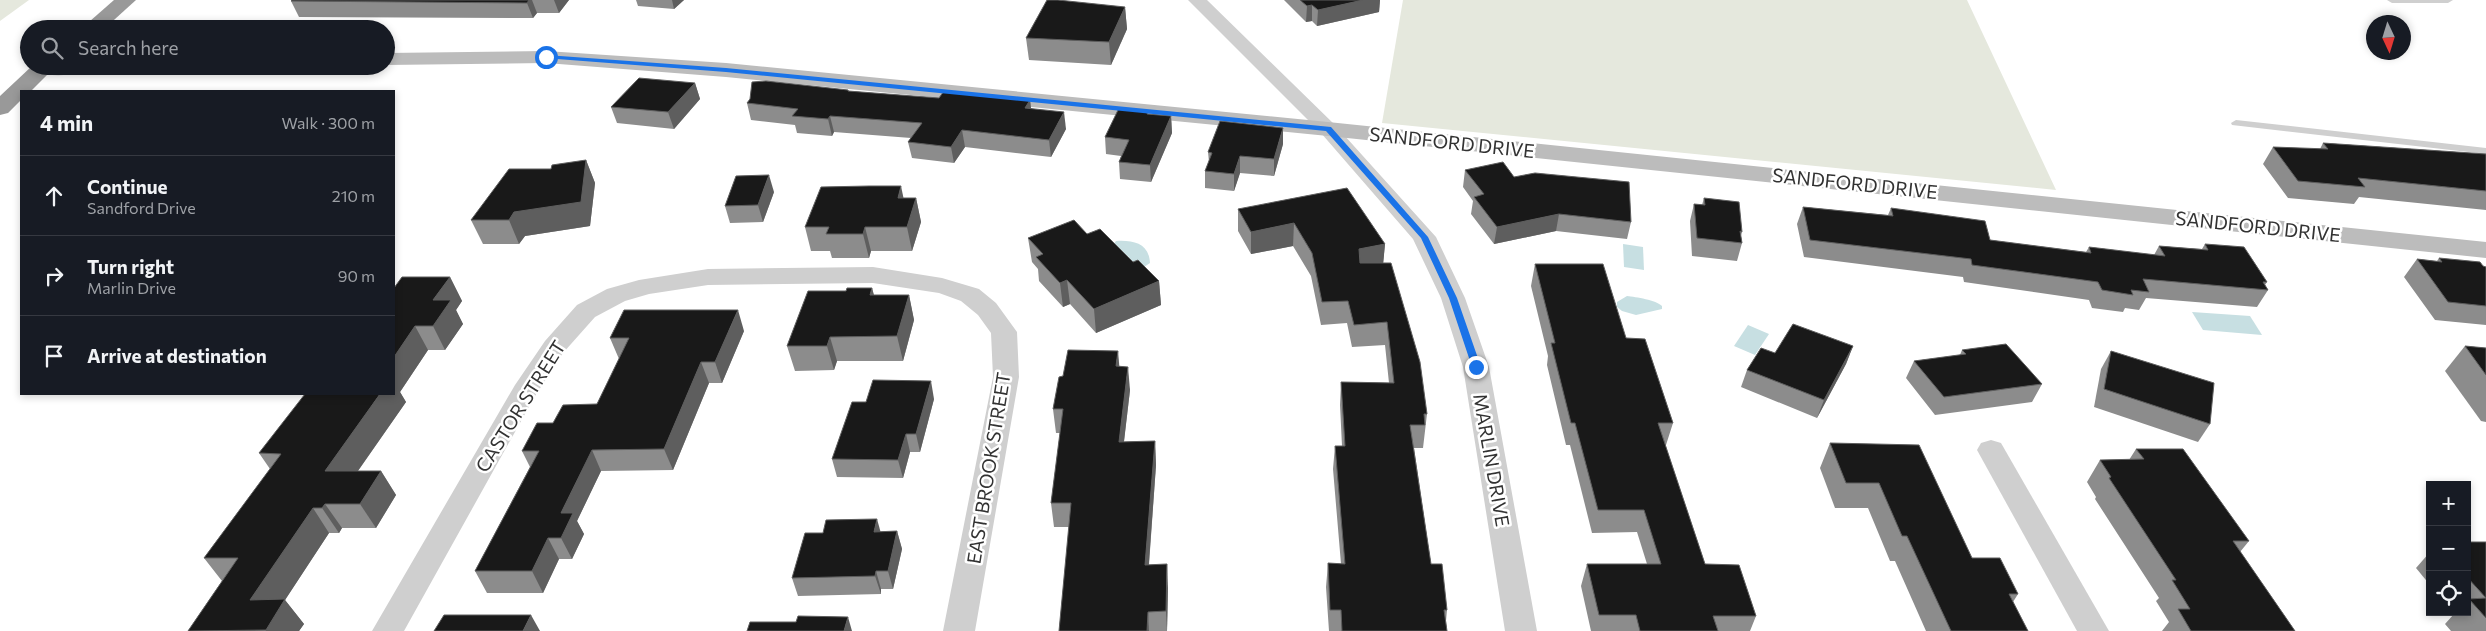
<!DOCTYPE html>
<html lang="en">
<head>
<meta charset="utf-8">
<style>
	:root { --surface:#171b24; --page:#242831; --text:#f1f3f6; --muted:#9ea1a6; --line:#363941 }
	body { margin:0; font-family:Commissioner,sans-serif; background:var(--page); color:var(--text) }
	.controls { position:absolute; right:15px; bottom:15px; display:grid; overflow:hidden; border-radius:0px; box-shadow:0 2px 8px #0003 }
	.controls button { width:45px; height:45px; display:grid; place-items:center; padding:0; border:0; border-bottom:1px solid var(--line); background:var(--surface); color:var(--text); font:25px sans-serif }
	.compass { position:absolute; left:2366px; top:15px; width:45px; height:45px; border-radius:50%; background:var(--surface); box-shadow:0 2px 8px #0003; rotate:176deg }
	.stop { position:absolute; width:15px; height:15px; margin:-11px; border:4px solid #1a73e8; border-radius:50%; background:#fff }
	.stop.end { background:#1a73e8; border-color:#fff; box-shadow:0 1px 5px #0008 }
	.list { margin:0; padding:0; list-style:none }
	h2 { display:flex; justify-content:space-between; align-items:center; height:65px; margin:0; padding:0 20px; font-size:21px }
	h2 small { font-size:16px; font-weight:400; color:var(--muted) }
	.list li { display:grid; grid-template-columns:32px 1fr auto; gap:15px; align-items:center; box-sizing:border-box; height:80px; padding:0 20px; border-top:1px solid var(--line) }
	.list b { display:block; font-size:19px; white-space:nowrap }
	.list p { margin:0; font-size:16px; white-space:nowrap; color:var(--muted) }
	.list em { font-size:16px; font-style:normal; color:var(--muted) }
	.icon { flex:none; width:28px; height:28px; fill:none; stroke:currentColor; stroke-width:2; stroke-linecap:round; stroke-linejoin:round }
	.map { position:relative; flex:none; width:2486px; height:631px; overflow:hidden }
	.search { position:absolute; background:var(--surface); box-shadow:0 2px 8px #0003; left:20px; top:20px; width:375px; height:55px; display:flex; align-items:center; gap:12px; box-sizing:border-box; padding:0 18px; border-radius:28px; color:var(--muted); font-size:19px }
	.panel { position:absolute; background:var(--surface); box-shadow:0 2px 8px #0003; left:20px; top:90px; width:375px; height:305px; border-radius:0px }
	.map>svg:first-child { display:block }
	.green { fill:#e5e8dd }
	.water { fill:#c7dfe2 }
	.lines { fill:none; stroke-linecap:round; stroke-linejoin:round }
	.lane { fill:#cfcfcf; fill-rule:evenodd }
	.street { fill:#cfcfcf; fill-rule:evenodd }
	.secondary { fill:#bcbcbc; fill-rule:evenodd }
	.highway { fill:#999; fill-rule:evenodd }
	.wall { fill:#8c8c8c }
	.shaded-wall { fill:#5e5e5e }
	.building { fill:#191919; stroke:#5e5e5e }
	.route { fill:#1a73e8 }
	.labels { text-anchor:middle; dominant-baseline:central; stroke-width:5; stroke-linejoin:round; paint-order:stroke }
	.street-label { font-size:19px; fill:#323232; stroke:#fff }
</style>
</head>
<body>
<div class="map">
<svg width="2486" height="631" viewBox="0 0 2486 631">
	<rect width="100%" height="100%" fill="#fff"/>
	<!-- green -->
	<g class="green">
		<path d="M 0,0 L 29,0 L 0,21 Z"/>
		<path d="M 1403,0 L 1967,0 L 2056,190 L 1382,123 Z"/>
	</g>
	<!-- water -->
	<g class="water">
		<path d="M 1116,241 C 1133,240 1149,243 1150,263 L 1144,267 L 1129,264 L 1129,257 L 1112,246 Z"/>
		<path d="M 1623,244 L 1643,247 L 1644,270 L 1624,267 Z"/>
		<path d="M 1627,296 C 1636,297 1656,300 1662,306 L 1662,309 L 1636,315 L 1622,311 L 1617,307 L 1617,302 Z"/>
		<path d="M 2192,312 L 2250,316 L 2262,335 L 2203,330 Z"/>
		<path d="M 1748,325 L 1769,334 L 1755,355 L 1734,346 Z"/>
	</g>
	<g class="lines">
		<!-- lane -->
		<g class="lane">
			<path d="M 2387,0 L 2453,0 L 2448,3 L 2392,3 Z"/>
			<path d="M 2236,120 L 2486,148 L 2486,154 L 2232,125 L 2231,123 Z"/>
		</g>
		<!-- street -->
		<g class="street">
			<path d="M 1188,0 L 1207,0 L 1335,125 L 1436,237 L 1465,298 L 1489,367 L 1537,631 L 1505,631 L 1463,367 L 1441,298 L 1413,239 L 1321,133 Z"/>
			<path d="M 873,267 L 942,278 L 979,289 L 996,303 L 1017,332 L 1019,377 L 975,631 L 943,631 L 993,377 L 991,333 L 978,315 L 961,301 L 939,293 L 873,283 L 708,285 L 649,294 L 625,301 L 595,317 L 563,353 L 535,396 L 404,631 L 372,631 L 515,385 L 545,341 L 577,305 L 607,289 L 639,280 L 708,269 Z"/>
			<path d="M 1991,440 L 2001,443 L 2109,631 L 2077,631 L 1977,450 L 1981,443 Z"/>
		</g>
		<!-- secondary -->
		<g class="secondary">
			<path d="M 546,51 L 726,63 L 1328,122 L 2486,242 L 2486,258 L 1328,136 L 726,77 L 546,63 L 386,65 L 386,53 Z"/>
			<path d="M 33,66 L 100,66 L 97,71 C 79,75 53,77 35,73 Z"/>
		</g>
		<!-- highway -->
		<g class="highway">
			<path d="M 114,0 L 136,0 L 104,29 L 81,29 Z"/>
			<path d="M 32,66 L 56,66 L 31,91 L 21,91 L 21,100 L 8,113 L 0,115 L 0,96 Z"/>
		</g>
	</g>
	<!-- wall -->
	<g class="wall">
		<path d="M 292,0 L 569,0 L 559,13 L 537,13 L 533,18 L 299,17 L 291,1 Z"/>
		<path d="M 636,0 L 684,0 L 674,9 L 638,6 Z"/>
		<path d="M 1284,0 L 1380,0 L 1379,12 L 1317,26 L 1312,21 L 1306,22 Z"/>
		<path d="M 1125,7 L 1127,29 L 1111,65 L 1029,60 L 1026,38 Z"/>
		<path d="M 695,83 L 700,99 L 674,129 L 617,123 L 611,107 Z"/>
		<path d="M 848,90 L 849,91 L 939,98 L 1030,100 L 1031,108 L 1066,129 L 1051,157 L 965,147 L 954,163 L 912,158 L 908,142 L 911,138 L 834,132 L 832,136 L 797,133 L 795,125 L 751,120 L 747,103 Z"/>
		<path d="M 1148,114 L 1171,116 L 1172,133 L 1151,182 L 1120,179 L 1119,162 L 1121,156 L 1106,154 L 1105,137 Z"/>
		<path d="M 2323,143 L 2486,154 L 2486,210 L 2359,197 L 2354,204 L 2288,198 L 2263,164 L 2273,147 L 2320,149 Z"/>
		<path d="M 1283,144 L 1274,176 L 1240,173 L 1234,191 L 1205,188 L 1205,171 L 1209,162 L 1208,152 Z"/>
		<path d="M 586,160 L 595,183 L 590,226 L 525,236 L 519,244 L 483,244 L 471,220 L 551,169 Z"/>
		<path d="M 1465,170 L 1514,177 L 1631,222 L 1627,239 L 1556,231 L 1494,244 L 1471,214 L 1473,201 L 1463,187 Z"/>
		<path d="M 774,192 L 763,222 L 730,223 L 725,206 Z"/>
		<path d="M 904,198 L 916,198 L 921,222 L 912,251 L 871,251 L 869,258 L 832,258 L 830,251 L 811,251 L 805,227 Z"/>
		<path d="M 1704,198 L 1742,232 L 1741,236 L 1742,243 L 1737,261 L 1692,256 L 1690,221 L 1694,204 L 1702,205 Z"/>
		<path d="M 1803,207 L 1888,215 L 1891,208 L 1990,240 L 2086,252 L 2089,247 L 2154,255 L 2159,246 L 2202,249 L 2205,244 L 2267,282 L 2265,285 L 2268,290 L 2257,307 L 2146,298 L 2139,310 L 2125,308 L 2123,312 L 2092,308 L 2089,300 L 1964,282 L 1963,277 L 1804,257 L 1797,224 Z"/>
		<path d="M 1238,209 L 1385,244 L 1383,263 L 1427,414 L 1423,448 L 1414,448 L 1431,564 L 1447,610 L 1446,621 L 1447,631 L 1329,631 L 1326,587 L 1328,563 L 1341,564 L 1333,469 L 1335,446 L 1342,446 L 1340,405 L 1341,382 L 1389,383 L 1385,345 L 1352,347 L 1347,323 L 1321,325 L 1311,276 L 1293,246 L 1251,254 L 1238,231 Z"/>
		<path d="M 1087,234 L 1133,262 L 1159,281 L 1161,305 L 1096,333 L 1070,304 L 1063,307 L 1039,281 L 1038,269 L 1032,262 L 1028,238 Z"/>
		<path d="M 2439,258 L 2486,267 L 2486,325 L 2435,320 L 2404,277 L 2417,259 L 2437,261 Z"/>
		<path d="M 1535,264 L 1626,338 L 1673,423 L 1666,445 L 1665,445 L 1705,564 L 1756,616 L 1750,631 L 1591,631 L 1581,586 L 1587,564 L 1647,564 L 1637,532 L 1592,533 L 1570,445 L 1566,445 L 1547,365 L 1548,356 L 1531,286 Z"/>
		<path d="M 450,277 L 462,301 L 456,310 L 463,324 L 445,350 L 428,350 L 400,392 L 406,402 L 358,471 L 381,471 L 396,495 L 376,528 L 342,528 L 339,533 L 329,533 L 285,600 L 304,624 L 299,631 L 188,631 L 222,581 L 204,558 L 270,469 L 259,453 L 394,394 L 394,288 Z"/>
		<path d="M 872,288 L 874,295 L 909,295 L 914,320 L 903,361 L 837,361 L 834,370 L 795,371 L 787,346 L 846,291 Z"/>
		<path d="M 744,331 L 722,383 L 709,383 L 673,470 L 601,471 L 577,521 L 584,534 L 572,559 L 559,559 L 543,593 L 487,593 L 475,571 L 530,467 L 522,451 L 553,423 L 597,404 L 619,359 L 610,338 Z"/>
		<path d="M 1853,346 L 1846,364 L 1817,418 L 1741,387 L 1747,370 Z"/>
		<path d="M 2465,346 L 2486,348 L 2486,422 L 2481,421 L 2445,371 Z"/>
		<path d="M 1962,350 L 2042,384 L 2032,402 L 1935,415 L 1906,378 L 1914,361 L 1960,355 Z"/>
		<path d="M 2111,351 L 2210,424 L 2198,442 L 2094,407 L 2101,369 Z"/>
		<path d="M 1120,366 L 1130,390 L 1124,442 L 1155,441 L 1156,465 L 1149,565 L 1168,588 L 1167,631 L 1059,631 L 1069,527 L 1054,527 L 1051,503 L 1060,433 L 1056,433 L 1053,409 L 1063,376 Z"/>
		<path d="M 934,399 L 920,452 L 910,452 L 903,478 L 837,477 L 832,459 L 866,402 Z"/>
		<path d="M 1830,443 L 1972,558 L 2018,594 L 2013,602 L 2028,631 L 1926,631 L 1895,561 L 1890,561 L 1868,508 L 1835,508 L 1820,468 Z"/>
		<path d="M 2136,449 L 2249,541 L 2240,552 L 2295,631 L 2162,631 L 2169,622 L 2156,601 L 2159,598 L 2095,499 L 2096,497 L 2087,482 L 2100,460 L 2129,460 Z"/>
		<path d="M 897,531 L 902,549 L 893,589 L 881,589 L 881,594 L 798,596 L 792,578 L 881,532 Z"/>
		<path d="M 2467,542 L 2486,542 L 2486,631 L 2451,631 L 2445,624 L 2454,614 L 2453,612 L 2467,612 Z"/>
		<path d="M 2430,552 L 2430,585 L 2416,568 Z"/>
	</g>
	<!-- shaded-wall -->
	<g class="shaded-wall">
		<path d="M 529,0 L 532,0 L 537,13 L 533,18 L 527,3 Z"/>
		<path d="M 554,0 L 569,0 L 559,13 Z"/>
		<path d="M 672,0 L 684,0 L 674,9 Z"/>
		<path d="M 1363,0 L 1380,0 L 1379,12 L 1317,26 L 1318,10 Z"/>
		<path d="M 1312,5 L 1312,21 L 1306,22 L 1307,6 Z"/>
		<path d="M 1125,7 L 1127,29 L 1111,65 L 1109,42 Z"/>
		<path d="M 695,83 L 700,99 L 674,129 L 668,112 Z"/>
		<path d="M 1030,100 L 1032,117 L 1025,108 Z"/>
		<path d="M 1064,112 L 1066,129 L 1051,157 L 1049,140 Z"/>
		<path d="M 830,116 L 834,132 L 832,136 L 828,119 Z"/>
		<path d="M 1171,116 L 1172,133 L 1151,182 L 1150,165 Z"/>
		<path d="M 1283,128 L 1283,144 L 1274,176 L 1274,159 Z"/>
		<path d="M 962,130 L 965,147 L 954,163 L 951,147 Z"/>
		<path d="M 1240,156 L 1240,173 L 1234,191 L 1234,174 Z"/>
		<path d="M 586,160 L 595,183 L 590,226 L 525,236 L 519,244 L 509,220 L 514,212 Z"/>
		<path d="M 769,175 L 774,192 L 763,222 L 758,205 Z"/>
		<path d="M 901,186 L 906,210 L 898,198 Z"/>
		<path d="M 916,198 L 921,222 L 912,251 L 907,227 Z"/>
		<path d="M 1559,214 L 1556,231 L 1494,244 L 1497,227 Z"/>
		<path d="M 1294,223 L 1293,246 L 1251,254 L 1251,232 Z"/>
		<path d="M 865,227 L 871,251 L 869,258 L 863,234 Z"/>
		<path d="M 1385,244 L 1383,266 L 1357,271 L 1359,249 Z"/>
		<path d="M 450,277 L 462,301 L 456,310 L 463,324 L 445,350 L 433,326 L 433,300 Z"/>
		<path d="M 1067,280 L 1070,304 L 1063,307 L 1060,283 Z"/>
		<path d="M 1159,281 L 1161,305 L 1096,333 L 1094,309 Z"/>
		<path d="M 872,288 L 878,312 L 870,295 Z"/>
		<path d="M 909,295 L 914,320 L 903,361 L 897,336 Z"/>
		<path d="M 738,310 L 744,331 L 722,383 L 715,362 Z"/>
		<path d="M 415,326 L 428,350 L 400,392 L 406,402 L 341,495 L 325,471 L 380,394 L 394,394 L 394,357 Z"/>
		<path d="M 830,337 L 837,361 L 834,370 L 827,346 Z"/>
		<path d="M 1853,346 L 1846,364 L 1817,418 L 1824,400 Z"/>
		<path d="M 1118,351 L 1120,374 L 1116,366 Z"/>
		<path d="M 701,362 L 709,383 L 673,470 L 664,449 Z"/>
		<path d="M 1128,367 L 1130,390 L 1121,466 L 1119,442 Z"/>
		<path d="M 931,381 L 934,399 L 920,452 L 916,434 Z"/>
		<path d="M 906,434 L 910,452 L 903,478 L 898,460 Z"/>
		<path d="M 1155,441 L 1156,465 L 1147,589 L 1145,565 Z"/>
		<path d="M 592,450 L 601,471 L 577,521 L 584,534 L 572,559 L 561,538 L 561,513 Z"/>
		<path d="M 381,471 L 396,495 L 376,528 L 360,504 Z"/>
		<path d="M 325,504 L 342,528 L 339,533 L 322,508 Z"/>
		<path d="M 313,508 L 329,533 L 285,600 L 304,624 L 299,631 L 266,631 L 250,600 Z"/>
		<path d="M 877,519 L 882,537 L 874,532 Z"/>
		<path d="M 897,531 L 902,549 L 893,589 L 888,571 Z"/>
		<path d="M 548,538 L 559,559 L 543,593 L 532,571 Z"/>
		<path d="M 1167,564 L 1168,588 L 1167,631 L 1166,611 Z"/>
		<path d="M 876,571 L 881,589 L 881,594 L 875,576 Z"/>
		<path d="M 1148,612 L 1149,631 L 1147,631 Z"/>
		<path d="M 531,615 L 540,631 L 523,631 Z"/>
		<path d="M 848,617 L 852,631 L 844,631 Z"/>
	</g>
	<!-- building -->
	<g class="building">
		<path d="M 292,0 L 529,0 L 527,3 L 291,1 Z"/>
		<path d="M 1047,0 L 1058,0 L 1125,7 L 1109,42 L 1026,38 Z"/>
		<path d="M 1300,0 L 1363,0 L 1318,10 L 1312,5 L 1307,6 Z"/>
		<path d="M 639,78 L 695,83 L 668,112 L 611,107 Z"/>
		<path d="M 766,81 L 848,90 L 848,91 L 939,98 L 944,91 L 1030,100 L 1025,108 L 1064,112 L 1049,140 L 962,130 L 951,147 L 908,142 L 922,123 L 830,116 L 828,119 L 792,116 L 798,109 L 747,103 L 750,99 L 752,82 Z"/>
		<path d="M 1119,108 L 1148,111 L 1147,114 L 1171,116 L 1150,165 L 1119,162 L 1129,140 L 1105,137 Z"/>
		<path d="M 1220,121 L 1283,128 L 1274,159 L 1240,156 L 1234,174 L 1205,171 L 1212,153 L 1208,152 Z"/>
		<path d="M 2323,143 L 2486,154 L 2486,191 L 2358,178 L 2365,187 L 2298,181 L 2273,147 L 2328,149 Z"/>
		<path d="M 586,160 L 581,202 L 514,212 L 509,220 L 471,220 L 509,169 L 551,169 L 552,165 Z"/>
		<path d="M 1503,162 L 1514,177 L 1535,173 L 1629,182 L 1631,222 L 1559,214 L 1497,227 L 1474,197 L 1484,194 L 1465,170 Z"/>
		<path d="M 769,175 L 758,205 L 725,206 L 736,176 Z"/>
		<path d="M 869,186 L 901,186 L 898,198 L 916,198 L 907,227 L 865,227 L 863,234 L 826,234 L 829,227 L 805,227 L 821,187 Z"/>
		<path d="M 1347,188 L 1385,244 L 1359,249 L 1360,263 L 1391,263 L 1420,362 L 1427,414 L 1424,414 L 1425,425 L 1410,425 L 1431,564 L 1442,564 L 1447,610 L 1444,610 L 1447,631 L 1342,631 L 1341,610 L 1330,610 L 1328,563 L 1345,564 L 1335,446 L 1345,446 L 1341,382 L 1394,383 L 1387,322 L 1354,325 L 1348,301 L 1322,302 L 1312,253 L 1294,223 L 1251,232 L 1238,209 Z"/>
		<path d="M 1704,198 L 1739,202 L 1742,232 L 1740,231 L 1742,243 L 1697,238 L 1694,204 L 1705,205 Z"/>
		<path d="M 1803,207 L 1893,216 L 1891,208 L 1985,221 L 1990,240 L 2091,253 L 2089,247 L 2165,256 L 2159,246 L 2208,250 L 2205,244 L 2244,247 L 2267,282 L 2263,282 L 2268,290 L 2143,279 L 2149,292 L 2131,290 L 2133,295 L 2102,290 L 2098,282 L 1972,265 L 1971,259 L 1810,240 Z"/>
		<path d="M 1074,220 L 1087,234 L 1100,229 L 1133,262 L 1138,260 L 1159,281 L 1094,309 L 1067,280 L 1060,283 L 1036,257 L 1043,254 L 1028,238 Z"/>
		<path d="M 2439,258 L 2480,262 L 2483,266 L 2486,267 L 2486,306 L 2448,302 L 2417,259 L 2442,262 Z"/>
		<path d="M 1535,264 L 1603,264 L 1626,338 L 1645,339 L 1673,423 L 1658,423 L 1705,564 L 1739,565 L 1756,616 L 1713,616 L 1718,631 L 1640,631 L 1636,615 L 1599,615 L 1587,564 L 1661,564 L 1644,510 L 1598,510 L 1575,423 L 1571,423 L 1551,343 L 1555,343 Z"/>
		<path d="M 402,277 L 450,277 L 433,300 L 451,300 L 433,326 L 415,326 L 394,357 L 394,288 Z"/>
		<path d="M 847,288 L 872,288 L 870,295 L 909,295 L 897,336 L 830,337 L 827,346 L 787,346 L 808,291 L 846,291 Z"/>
		<path d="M 624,310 L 738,310 L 715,362 L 701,362 L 664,449 L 592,450 L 561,513 L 573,513 L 561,538 L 548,538 L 532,571 L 475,571 L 539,451 L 522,451 L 537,423 L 553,423 L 563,405 L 597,404 L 629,338 L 610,338 Z"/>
		<path d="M 1793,324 L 1853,346 L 1824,400 L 1747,370 L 1761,348 L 1775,353 Z"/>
		<path d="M 2006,344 L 2042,384 L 1944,397 L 1914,361 L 1966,354 L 1962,350 Z"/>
		<path d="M 2465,346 L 2486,348 L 2486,375 Z"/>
		<path d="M 1068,350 L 1118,351 L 1116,366 L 1128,367 L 1119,442 L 1155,441 L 1145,565 L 1167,564 L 1166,611 L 1148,612 L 1147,631 L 1059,631 L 1071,503 L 1051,503 L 1063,409 L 1053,409 L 1059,377 L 1063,376 Z"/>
		<path d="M 2111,351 L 2214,383 L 2210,424 L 2104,389 Z"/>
		<path d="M 873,380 L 931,381 L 916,434 L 906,434 L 898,460 L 832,459 L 852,402 L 866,402 Z"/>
		<path d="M 305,394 L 380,394 L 325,471 L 381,471 L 360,504 L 325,504 L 322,508 L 313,508 L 250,600 L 285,599 L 266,630 L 188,631 L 238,558 L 204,558 L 281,454 L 259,453 Z"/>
		<path d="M 1830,443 L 1919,445 L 1972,558 L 2000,558 L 2018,594 L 2009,594 L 2028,631 L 1951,631 L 1907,536 L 1902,536 L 1879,483 L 1846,483 Z"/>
		<path d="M 2136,449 L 2183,449 L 2249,541 L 2233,541 L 2295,631 L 2191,631 L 2178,609 L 2190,609 L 2172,580 L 2176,580 L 2109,478 L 2111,477 L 2100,460 L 2144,459 Z"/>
		<path d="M 877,519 L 874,532 L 897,531 L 888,571 L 876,571 L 875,576 L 792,578 L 805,533 L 823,533 L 826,520 Z"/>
		<path d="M 2467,542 L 2486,542 L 2486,598 L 2467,577 Z"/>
		<path d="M 2486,598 L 2486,618 L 2469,599 Z"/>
		<path d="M 444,615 L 531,615 L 523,631 L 434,631 Z"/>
		<path d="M 798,616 L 848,617 L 844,631 L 747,631 L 750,622 L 796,622 Z"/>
	</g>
	<!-- route -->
	<path class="route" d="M 546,55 L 726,68 L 1331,127 L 1428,237 L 1457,298 L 1481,367 L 1476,370 L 1472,367 L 1449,298 L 1421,238 L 1326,131 L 726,72 L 544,58 Z"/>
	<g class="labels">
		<!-- street labels -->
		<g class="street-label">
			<text transform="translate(1452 142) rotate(6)">SANDFORD DRIVE</text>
			<text transform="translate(1855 183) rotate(6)">SANDFORD DRIVE</text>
			<text transform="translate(2258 226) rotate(6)">SANDFORD DRIVE</text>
			<text transform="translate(520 406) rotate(-58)">CASTOR STREET</text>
			<text transform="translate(1492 460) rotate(80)">MARLIN DRIVE</text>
			<text transform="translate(988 468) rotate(-81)">EAST BROOK STREET</text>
		</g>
	</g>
</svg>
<div class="controls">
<button>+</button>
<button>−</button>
<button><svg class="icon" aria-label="locate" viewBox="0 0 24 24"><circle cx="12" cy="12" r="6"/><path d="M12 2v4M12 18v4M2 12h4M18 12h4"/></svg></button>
</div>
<svg class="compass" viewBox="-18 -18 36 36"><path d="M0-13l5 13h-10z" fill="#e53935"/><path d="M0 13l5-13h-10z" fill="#9ea1a6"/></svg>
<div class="stop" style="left:546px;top:57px"></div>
<div class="stop end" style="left:1476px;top:367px"></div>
<div class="search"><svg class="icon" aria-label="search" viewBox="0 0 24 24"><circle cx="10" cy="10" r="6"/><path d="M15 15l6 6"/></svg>Search here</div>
<section class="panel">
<h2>4 min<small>Walk · 300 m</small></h2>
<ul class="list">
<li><svg class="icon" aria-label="ahead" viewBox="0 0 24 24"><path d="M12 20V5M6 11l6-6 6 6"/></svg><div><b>Continue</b><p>Sandford Drive</p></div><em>210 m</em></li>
<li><svg class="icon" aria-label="right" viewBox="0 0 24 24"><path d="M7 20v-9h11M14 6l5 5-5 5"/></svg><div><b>Turn right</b><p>Marlin Drive</p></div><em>90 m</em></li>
<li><svg class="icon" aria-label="arrive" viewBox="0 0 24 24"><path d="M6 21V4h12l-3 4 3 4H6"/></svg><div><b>Arrive at destination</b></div></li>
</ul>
</section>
</div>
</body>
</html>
